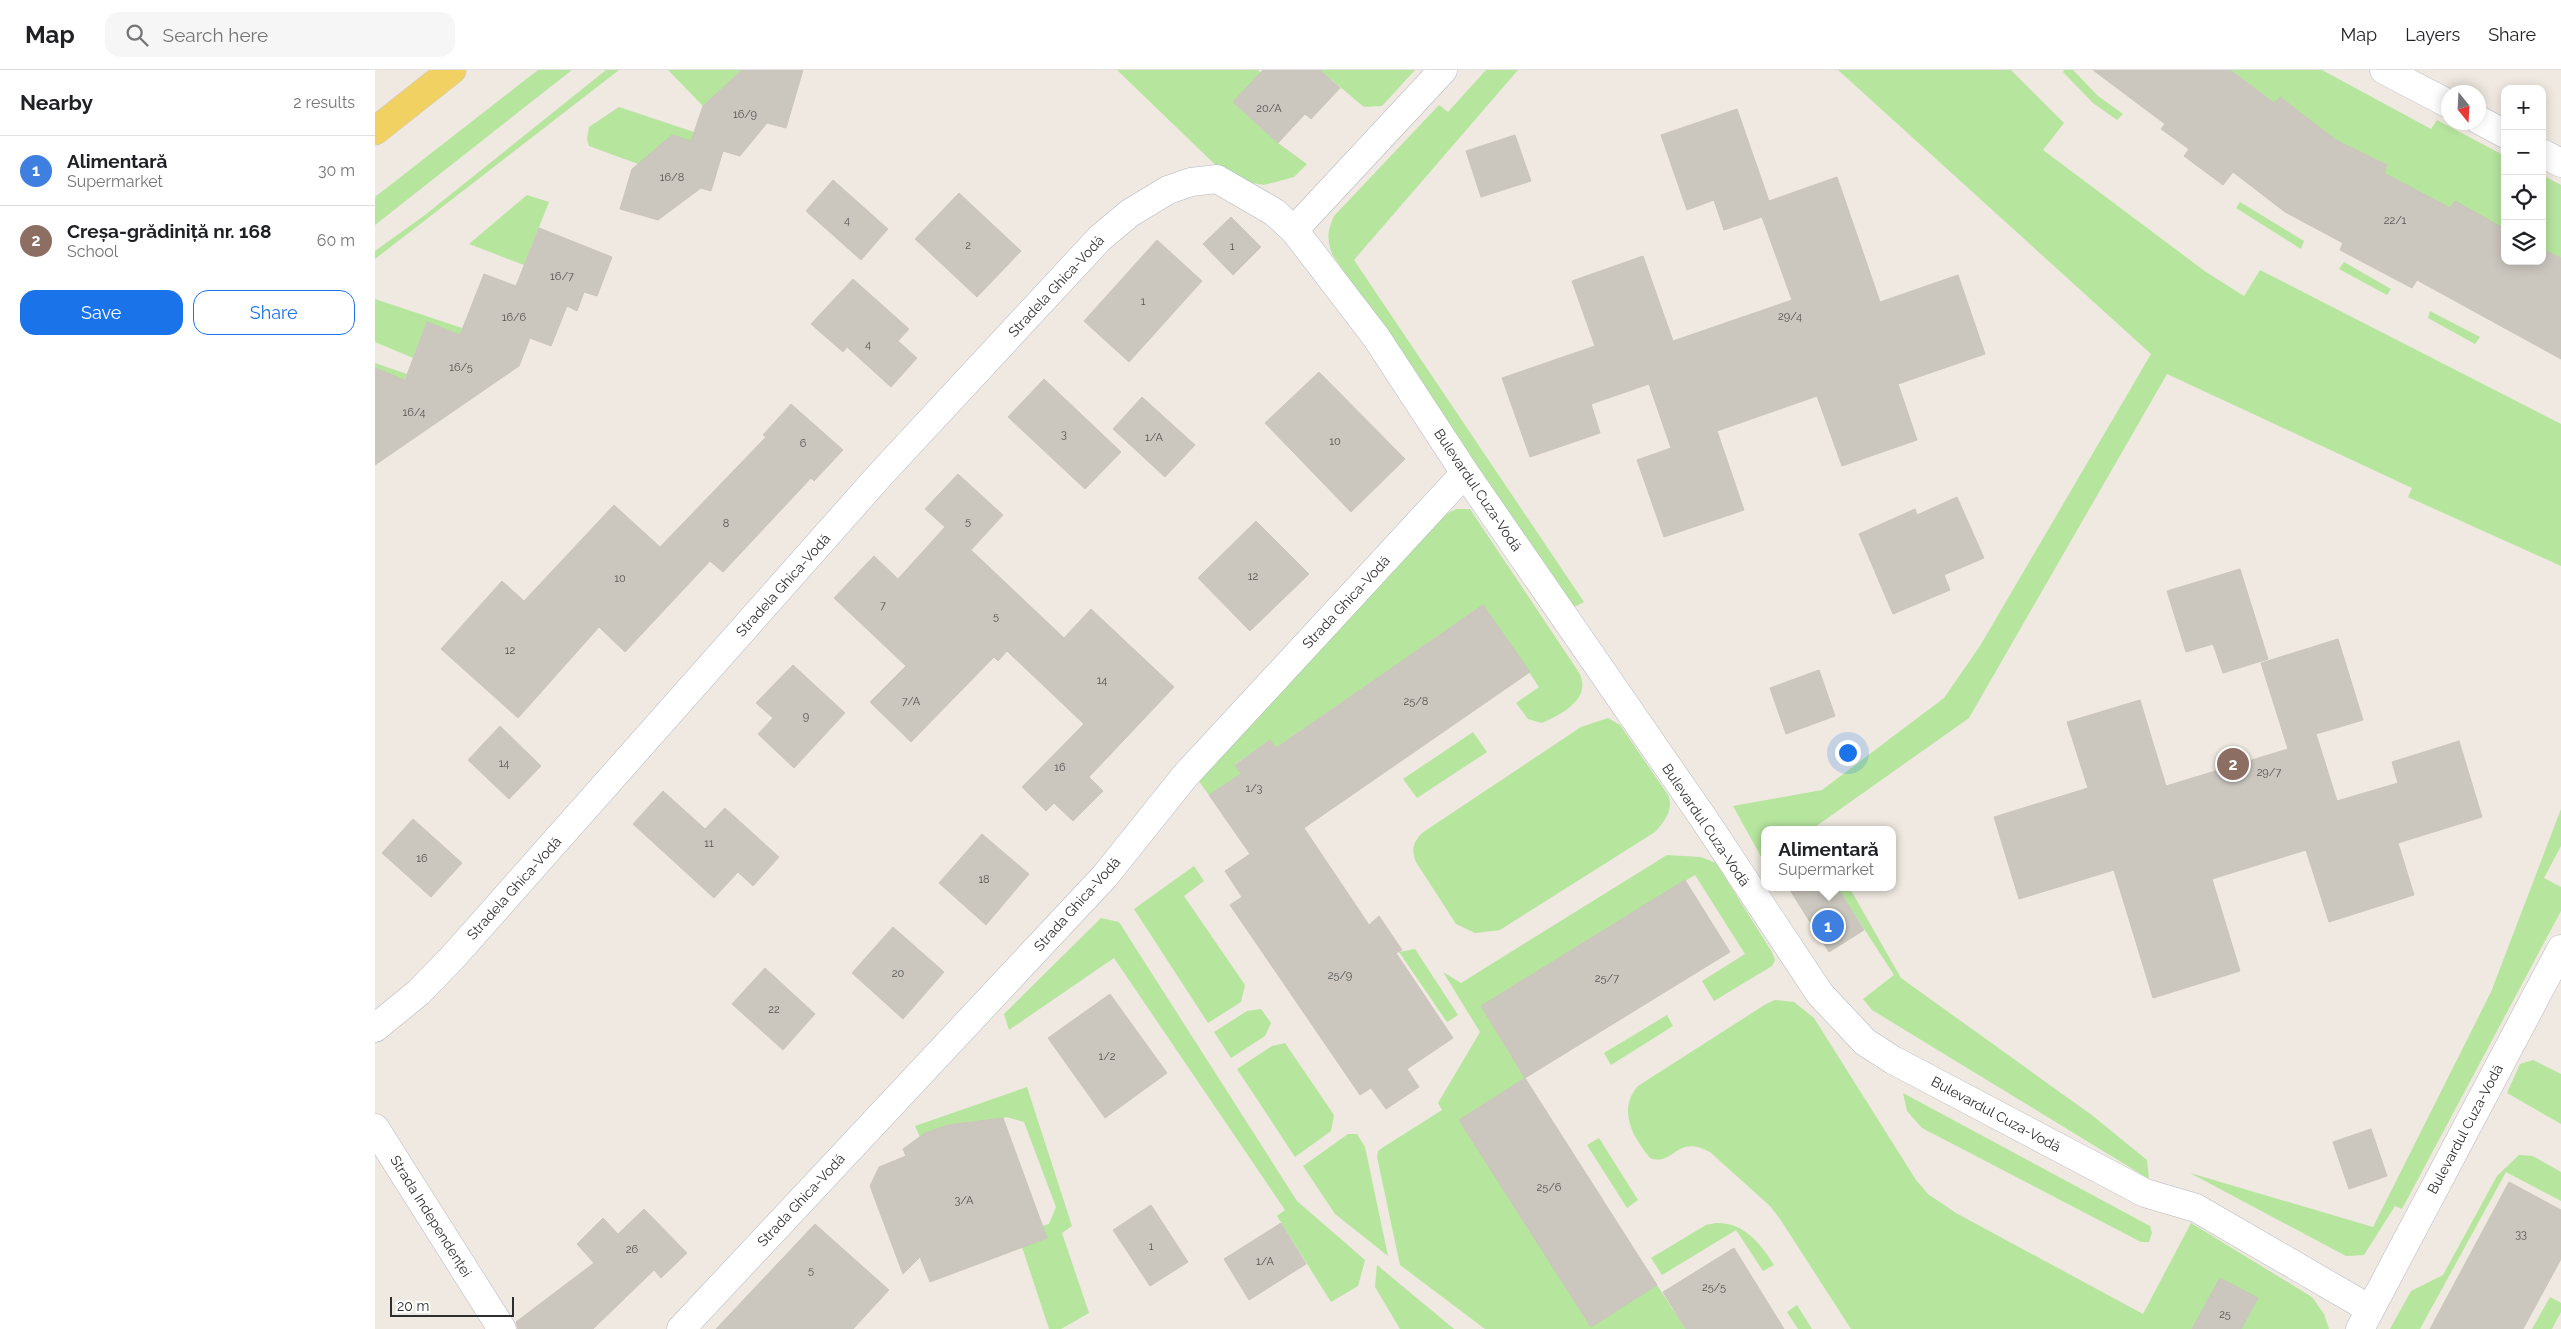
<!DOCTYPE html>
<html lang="en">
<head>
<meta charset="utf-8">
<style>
	:root { --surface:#fff; --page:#f6f6f6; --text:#202124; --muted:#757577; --line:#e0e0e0; --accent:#1a73e8 }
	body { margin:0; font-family:Raleway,sans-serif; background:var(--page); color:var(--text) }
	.controls { position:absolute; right:15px; top:15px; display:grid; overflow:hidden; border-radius:10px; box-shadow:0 2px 12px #0003 }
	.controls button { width:45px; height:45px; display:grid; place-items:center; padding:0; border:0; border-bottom:1px solid var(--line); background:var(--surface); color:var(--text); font:25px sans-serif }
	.compass { position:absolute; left:2066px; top:15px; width:45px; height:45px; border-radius:50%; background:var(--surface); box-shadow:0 2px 12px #0003; rotate:162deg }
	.scale { position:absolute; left:15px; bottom:12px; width:124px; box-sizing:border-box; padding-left:5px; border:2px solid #2e2e2e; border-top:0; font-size:14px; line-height:18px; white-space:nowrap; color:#2e2e2e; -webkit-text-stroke:4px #fff; paint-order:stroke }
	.you { position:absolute; left:1472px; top:682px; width:18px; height:18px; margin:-12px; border:4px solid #fff; border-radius:50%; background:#1a73e8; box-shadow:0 0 0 8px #1a73e833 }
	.badge { display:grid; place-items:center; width:32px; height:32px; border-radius:50%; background:var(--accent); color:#fff; font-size:16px; font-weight:700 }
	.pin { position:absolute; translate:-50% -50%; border:2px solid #fff; box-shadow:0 1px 5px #0006 }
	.popup { position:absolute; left:1386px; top:756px; width:135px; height:65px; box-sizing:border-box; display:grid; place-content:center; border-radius:10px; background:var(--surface); filter:drop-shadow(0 1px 4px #0005); font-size:16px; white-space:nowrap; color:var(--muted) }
	.popup b { font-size:19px; color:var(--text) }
	.popup::after { content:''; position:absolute; left:50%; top:100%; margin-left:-10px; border:10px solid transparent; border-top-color:var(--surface) }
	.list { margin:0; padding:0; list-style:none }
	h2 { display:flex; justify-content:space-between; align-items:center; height:65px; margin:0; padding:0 20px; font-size:21px }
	h2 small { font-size:16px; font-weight:400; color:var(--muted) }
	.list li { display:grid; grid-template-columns:32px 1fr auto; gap:15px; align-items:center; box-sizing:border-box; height:70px; padding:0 20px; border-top:1px solid var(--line) }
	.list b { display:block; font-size:19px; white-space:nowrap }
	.list p { margin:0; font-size:16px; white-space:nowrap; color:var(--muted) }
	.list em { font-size:16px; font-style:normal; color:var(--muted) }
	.actions { display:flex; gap:10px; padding:15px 20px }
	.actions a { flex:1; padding:11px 0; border:1px solid var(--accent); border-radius:15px; text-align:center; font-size:18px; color:var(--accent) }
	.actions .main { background:var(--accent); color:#fff }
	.icon { flex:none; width:28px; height:28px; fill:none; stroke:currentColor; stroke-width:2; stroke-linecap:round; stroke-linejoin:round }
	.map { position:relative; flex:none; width:2186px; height:1259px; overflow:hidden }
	header { display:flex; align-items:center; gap:30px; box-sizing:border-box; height:70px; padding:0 25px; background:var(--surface); border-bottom:1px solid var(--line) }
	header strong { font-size:24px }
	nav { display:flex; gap:28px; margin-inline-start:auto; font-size:18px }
	.search { width:350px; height:45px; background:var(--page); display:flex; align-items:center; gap:12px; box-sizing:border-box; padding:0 18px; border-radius:15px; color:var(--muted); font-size:19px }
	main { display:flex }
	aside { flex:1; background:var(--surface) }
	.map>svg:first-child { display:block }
	.green { fill:#b6e59e }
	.building { fill:#cbc7bf; stroke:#cbc5ba }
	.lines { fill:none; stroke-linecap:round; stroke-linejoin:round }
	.minor-casing { stroke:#b4b7c1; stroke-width:29 }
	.major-casing { stroke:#c9c9c9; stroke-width:29 }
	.minor { stroke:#fff; stroke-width:28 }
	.major { stroke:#f2d163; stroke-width:28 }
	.labels { text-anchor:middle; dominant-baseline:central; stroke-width:4; stroke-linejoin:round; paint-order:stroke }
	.number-label { font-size:11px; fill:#555452 }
	.street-label { font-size:14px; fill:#2e2e2e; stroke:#fff }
</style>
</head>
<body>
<header>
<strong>Map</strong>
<div class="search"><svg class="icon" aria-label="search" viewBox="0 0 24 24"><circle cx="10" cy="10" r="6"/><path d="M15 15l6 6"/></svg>Search here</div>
<nav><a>Map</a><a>Layers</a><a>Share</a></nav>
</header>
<main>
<aside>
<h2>Nearby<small>2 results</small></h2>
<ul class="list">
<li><span class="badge" style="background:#3f7fe0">1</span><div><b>Alimentară</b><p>Supermarket</p></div><em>30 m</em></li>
<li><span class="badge" style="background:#8d6e63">2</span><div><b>Creșa-grădiniță nr. 168</b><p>School</p></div><em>60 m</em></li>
</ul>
<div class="actions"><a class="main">Save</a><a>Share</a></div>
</aside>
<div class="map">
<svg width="2186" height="1259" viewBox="0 0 2186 1259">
	<rect width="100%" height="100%" fill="#efe9e1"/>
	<!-- green -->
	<g class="green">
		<path d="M 163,0 L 197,0 L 0,155 L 0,127 Z"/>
		<path d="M 231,0 L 244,0 L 0,189 L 0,181 L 50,145 Z"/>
		<path d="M 293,0 L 367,0 L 328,36 Z"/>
		<path d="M 742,0 L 883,0 L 886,3 L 858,32 L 903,73 L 932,94 L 919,107 L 889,115 L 855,109 Z"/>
		<path d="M 945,0 L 1040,0 L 1007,36 L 989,37 Z"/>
		<path d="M 1111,0 L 1143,0 L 979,190 L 1209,532 L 1199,537 L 957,184 C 952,169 952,161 959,146 L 1064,35 L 1073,42 Z"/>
		<path d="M 1463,0 L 1636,0 L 1689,53 L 1668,80 L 1831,202 L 1869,226 L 1885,200 L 2186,354 L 2186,496 L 2033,427 L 2037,418 L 1792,304 L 1594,648 L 1440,757 L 1441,760 L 1389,760 L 1389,792 L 1358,736 L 1447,720 L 1569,628 L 1605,576 L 1776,284 Z"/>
		<path d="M 1689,0 L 1698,0 L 1723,26 L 1748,44 L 1742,50 L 1718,33 L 1688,2 Z"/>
		<path d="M 1855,0 L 1947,0 L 2056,59 L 2062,50 L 2130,86 L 2130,159 L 2075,138 L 2009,103 L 2012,95 L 1961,70 L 1905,27 L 1899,33 Z"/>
		<path d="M 244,37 L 319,62 L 317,71 L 263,94 L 214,76 L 212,69 L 214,57 Z"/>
		<path d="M 2167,105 L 2186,115 L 2186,188 L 2167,179 Z"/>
		<path d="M 152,125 L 174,132 L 149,195 L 94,174 Z"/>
		<path d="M 1865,132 L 1929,171 L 1926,179 L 1861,138 Z"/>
		<path d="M 1969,192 L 2016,219 L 2012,225 L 1964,199 Z"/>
		<path d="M 0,229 L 87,258 L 85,265 L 52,252 L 38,288 L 0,272 Z"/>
		<path d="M 2055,241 L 2105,267 L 2100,274 L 2053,248 Z"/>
		<path d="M 0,293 L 32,304 L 29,310 L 0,298 Z"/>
		<path d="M 1082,439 L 1095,439 L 1203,601 C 1219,627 1188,644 1167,653 L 1153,649 L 1141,633 L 1164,617 L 1108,535 L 912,670 L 901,678 L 895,670 L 860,694 L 866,704 L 834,725 L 823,710 L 1068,445 Z"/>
		<path d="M 1233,648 L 1245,655 L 1293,725 C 1299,739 1290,751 1280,762 L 1125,860 L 1100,863 L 1081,854 L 1041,792 C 1036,779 1038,773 1047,763 L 1206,657 Z"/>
		<path d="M 1098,662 L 1112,682 L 1042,728 L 1028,709 Z"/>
		<path d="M 2186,739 L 2186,776 L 2169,808 L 2186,817 L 2186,841 L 2027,1139 L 2020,1136 L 1989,1185 L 1971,1186 L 1815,1103 L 1998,1157 L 2116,922 Z"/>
		<path d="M 1292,785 L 1326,787 L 1341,793 L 1397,882 L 1400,890 L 1397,896 L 1339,931 L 1327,911 L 1370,884 L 1320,805 L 1106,936 L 1150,1008 L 1085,1050 L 1217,1256 L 1282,1215 L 1311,1259 L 1110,1259 L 1025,1195 L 1002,1087 L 1003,1081 L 1007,1078 L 1067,1040 L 1063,1033 L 1105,962 L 1068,902 L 1086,913 Z"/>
		<path d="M 819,796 L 829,811 L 809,826 L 870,915 L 866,932 L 833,953 L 759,839 Z"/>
		<path d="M 1462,817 L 1474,817 L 1526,908 L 1718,1046 L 1772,1090 L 1774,1109 L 1497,940 L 1488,929 L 1519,905 Z"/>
		<path d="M 726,848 L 744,852 L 922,1131 L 990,1190 L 983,1216 L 956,1232 L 902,1146 L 910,1140 L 739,888 L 634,960 L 629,944 Z"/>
		<path d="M 1040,879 L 1083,945 L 1072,952 L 1024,882 Z"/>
		<path d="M 1400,930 L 1419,932 L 1439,948 L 1541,1110 L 1553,1124 L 1581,1143 L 1768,1244 L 1816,1153 L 1937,1227 L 1949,1244 L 1954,1259 L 1476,1259 L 1405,1149 L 1395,1136 L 1335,1082 C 1302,1063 1298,1097 1275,1088 C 1258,1067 1242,1040 1263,1016 L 1391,934 Z"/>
		<path d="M 886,939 L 896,953 L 890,966 L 856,988 L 839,962 L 872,941 Z"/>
		<path d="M 1292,945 L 1298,956 L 1236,995 L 1229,983 Z"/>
		<path d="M 910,973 L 959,1045 L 956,1061 L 920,1087 L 862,999 L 897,976 Z"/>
		<path d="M 2158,990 L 2186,1004 L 2186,1054 L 2132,1023 L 2145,994 Z"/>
		<path d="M 652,1017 L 697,1156 L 687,1163 L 714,1243 L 686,1259 L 674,1259 L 647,1177 L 667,1156 L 674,1154 L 681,1137 L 649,1052 L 631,1047 L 604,1057 L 601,1051 L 573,1055 L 545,1067 L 540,1056 Z"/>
		<path d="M 1528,1023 L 1775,1156 L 1777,1163 L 1774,1172 L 1766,1172 L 1547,1058 L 1532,1041 Z"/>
		<path d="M 973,1064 L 982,1064 L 990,1077 L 1013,1186 L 960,1144 L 928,1096 Z"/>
		<path d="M 1224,1068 L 1263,1130 L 1252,1138 L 1212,1075 Z"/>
		<path d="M 2144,1085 L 2158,1086 L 2186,1102 L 2186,1131 L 2131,1102 L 2045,1259 L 2015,1259 L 2036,1221 L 2068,1205 L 2122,1106 Z"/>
		<path d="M 1341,1153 C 1369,1152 1386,1174 1399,1195 L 1388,1201 L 1361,1160 L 1287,1205 L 1276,1188 L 1331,1155 Z"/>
		<path d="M 1002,1195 L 1079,1259 L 1025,1259 L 1000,1217 Z"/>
		<path d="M 2175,1227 L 2186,1233 L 2186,1242 L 2177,1259 L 2157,1259 Z"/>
		<path d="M 1422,1235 L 1437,1259 L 1423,1259 L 1412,1242 Z"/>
	</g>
	<!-- building -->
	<g class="building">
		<path d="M 367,0 L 428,0 L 411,58 L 392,53 L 365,86 L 348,81 L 336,121 L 326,118 L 283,150 L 245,139 L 257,99 L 297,65 L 316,71 L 328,36 Z"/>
		<path d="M 888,0 L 945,0 L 965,18 L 936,49 L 930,44 L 903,73 L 858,32 Z"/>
		<path d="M 1718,0 L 1855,0 L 1899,33 L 1905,27 L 1961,70 L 2012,95 L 2009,103 L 2075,138 L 2080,131 L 2130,159 L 2130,191 L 2167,191 L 2167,179 L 2186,188 L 2186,289 L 2042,210 L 2037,218 L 1965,180 L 1968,173 L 1910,142 L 1858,102 L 1848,115 L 1809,86 L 1814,79 L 1786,59 L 1790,54 Z"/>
		<path d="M 1362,39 L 1394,131 L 1462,107 L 1505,232 L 1583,205 L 1610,284 L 1523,314 L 1542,370 L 1467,396 L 1442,326 L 1342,361 L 1369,440 L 1289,467 L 1262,390 L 1296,378 L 1274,314 L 1216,334 L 1225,363 L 1155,387 L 1127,308 L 1220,276 L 1197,211 L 1268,186 L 1298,271 L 1417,230 L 1387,147 L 1349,160 L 1339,130 L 1312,140 L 1286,65 Z"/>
		<path d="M 1140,65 L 1156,111 L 1106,127 L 1091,81 Z"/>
		<path d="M 458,110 L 513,159 L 486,190 L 431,141 Z"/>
		<path d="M 584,123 L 646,181 L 602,227 L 540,169 Z"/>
		<path d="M 856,147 L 886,177 L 858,205 L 828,174 Z"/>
		<path d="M 164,158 L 237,187 L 222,226 L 209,222 L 202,241 L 192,236 L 176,276 L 155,268 L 144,296 L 0,395 L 0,298 L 30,310 L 52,252 L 85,265 L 109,204 L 141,216 Z"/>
		<path d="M 782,170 L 827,211 L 754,292 L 709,251 Z"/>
		<path d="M 478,209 L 534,259 L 523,271 L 542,288 L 516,317 L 472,277 L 468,282 L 436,254 Z"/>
		<path d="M 944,302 L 1030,389 L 976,442 L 890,353 Z"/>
		<path d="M 669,309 L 746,382 L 710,419 L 633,347 Z"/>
		<path d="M 767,327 L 820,375 L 790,407 L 738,359 Z"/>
		<path d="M 416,334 L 468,380 L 439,411 L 436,408 L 348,502 L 335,491 L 250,582 L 224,557 L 143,648 L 66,579 L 127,511 L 149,531 L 239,435 L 285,477 L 391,367 L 388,365 Z"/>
		<path d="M 583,404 L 628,445 L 596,480 L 689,568 L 716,539 L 799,617 L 714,707 L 728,721 L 698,751 L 679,733 L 671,741 L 647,717 L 709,654 L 632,581 L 623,591 L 619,587 L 536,672 L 495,632 L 531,596 L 459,528 L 499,486 L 523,509 L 570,457 L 550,439 Z"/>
		<path d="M 1582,427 L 1609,488 L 1569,505 L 1575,520 L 1518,544 L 1484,464 L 1540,439 L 1542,445 Z"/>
		<path d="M 881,451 L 934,504 L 875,561 L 823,508 Z"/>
		<path d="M 1865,499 L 1893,589 L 1848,603 L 1838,574 L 1811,582 L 1792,521 Z"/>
		<path d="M 1108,535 L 1155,602 L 929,758 L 994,855 L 1004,846 L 1027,880 L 1021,883 L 1078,968 L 1032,999 L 1044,1017 L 1011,1039 L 996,1018 L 985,1025 L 855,835 L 867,827 L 850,801 L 875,784 L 834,725 L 866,704 L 860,695 L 895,670 L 901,678 Z"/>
		<path d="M 1963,569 L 1988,650 L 1941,664 L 1962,731 L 2023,713 L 2017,692 L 2084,671 L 2107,747 L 2023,773 L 2039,825 L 1954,852 L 1931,780 L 1837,809 L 1865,901 L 1778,928 L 1739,800 L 1644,829 L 1619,747 L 1713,718 L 1692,652 L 1765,630 L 1791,716 L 1913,679 L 1886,593 Z"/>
		<path d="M 418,595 L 470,643 L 419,698 L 383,664 L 398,648 L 381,633 Z"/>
		<path d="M 1444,600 L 1460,646 L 1411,664 L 1395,618 Z"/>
		<path d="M 125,656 L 166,696 L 134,729 L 93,690 Z"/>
		<path d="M 288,721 L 330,759 L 350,738 L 404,787 L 378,816 L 363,802 L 339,828 L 258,754 Z"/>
		<path d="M 38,749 L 87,793 L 56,827 L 7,783 Z"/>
		<path d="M 607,764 L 654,804 L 611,855 L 564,813 Z"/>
		<path d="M 1310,810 L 1355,882 L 1150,1008 L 1106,936 Z"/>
		<path d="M 1413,817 L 1462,817 L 1489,860 L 1454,882 Z"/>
		<path d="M 518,857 L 569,902 L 528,949 L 477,903 Z"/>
		<path d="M 390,898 L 440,944 L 408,980 L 357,934 Z"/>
		<path d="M 735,924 L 792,1003 L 730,1048 L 673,968 Z"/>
		<path d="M 1150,1008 L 1282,1215 L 1216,1257 L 1084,1050 Z"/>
		<path d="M 628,1048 L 672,1168 L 555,1212 L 545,1187 L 528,1204 L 495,1116 L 504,1097 L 531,1086 L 528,1079 L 550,1063 L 573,1055 Z"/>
		<path d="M 1996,1059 L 2012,1106 L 1974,1119 L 1958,1072 Z"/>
		<path d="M 2134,1112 L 2186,1140 L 2186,1189 L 2148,1259 L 2055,1259 Z"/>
		<path d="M 776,1135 L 813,1192 L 775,1216 L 738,1160 Z"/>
		<path d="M 269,1139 L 312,1183 L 286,1208 L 279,1200 L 218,1259 L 143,1259 L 141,1252 L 219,1193 L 202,1174 L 228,1148 L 243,1164 Z"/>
		<path d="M 906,1153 L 931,1194 L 874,1230 L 849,1189 Z"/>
		<path d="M 440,1154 L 514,1220 L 478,1259 L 341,1259 Z"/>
		<path d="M 1359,1178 L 1380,1212 L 1409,1259 L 1311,1259 L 1288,1222 Z"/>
		<path d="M 1845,1208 L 1883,1228 L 1866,1259 L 1817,1259 Z"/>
	</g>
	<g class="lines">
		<!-- minor casing -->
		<g class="minor-casing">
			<g id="minor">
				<path d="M 2009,0 L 2074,34"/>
				<path d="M 2104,50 L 2130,64"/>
				<path d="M 2167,83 L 2186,93"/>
				<path d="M 919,160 L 1068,0"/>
				<path d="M 0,958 L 44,922 L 78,887 L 505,405 L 725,168 L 755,143 L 793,120 L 816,112 L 842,109 L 899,142 L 919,160 L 1001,267 L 1090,403 L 1329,749 L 1445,924 L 1490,972 L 1518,990 L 1770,1123 L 1821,1138 L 1995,1239"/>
				<path d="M 0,1058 L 127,1259"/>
				<path d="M 306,1259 L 730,806 L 810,706 L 1090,403"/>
				<path d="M 1985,1259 L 2186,879"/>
			</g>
		</g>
		<!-- major casing -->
		<g class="major-casing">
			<path id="major" d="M 0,61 L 77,0"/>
		</g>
		<!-- minor -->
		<use href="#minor" class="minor"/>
		<!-- major -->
		<use href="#major" class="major"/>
	</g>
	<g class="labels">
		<!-- number labels -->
		<g class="number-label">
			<text x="894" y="38">20/A</text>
			<text x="370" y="44">16/9</text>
			<text x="297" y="107">16/8</text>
			<text x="472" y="150">4</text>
			<text x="2020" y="150">22/1</text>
			<text x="593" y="175">2</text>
			<text x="857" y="176">1</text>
			<text x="187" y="206">16/7</text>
			<text x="768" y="231">1</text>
			<text x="1415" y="246">29/4</text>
			<text x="139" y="247">16/6</text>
			<text x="493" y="274">4</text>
			<text x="86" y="297">16/5</text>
			<text x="39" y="342">16/4</text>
			<text x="689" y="364">3</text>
			<text x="779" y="367">1/A</text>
			<text x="960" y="371">10</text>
			<text x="428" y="373">6</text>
			<text x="593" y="451">5</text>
			<text x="351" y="453">8</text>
			<text x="878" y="506">12</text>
			<text x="245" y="508">10</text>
			<text x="508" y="535">7</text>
			<text x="621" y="546">5</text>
			<text x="135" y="580">12</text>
			<text x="727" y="610">14</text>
			<text x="536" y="631">7/A</text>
			<text x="1041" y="631">25/8</text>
			<text x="431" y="646">9</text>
			<text x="129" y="693">14</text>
			<text x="685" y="697">16</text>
			<text x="1894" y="702">29/7</text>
			<text x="879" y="718">1/3</text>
			<text x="334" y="773">11</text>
			<text x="47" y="788">16</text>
			<text x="609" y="809">18</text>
			<text x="523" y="903">20</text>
			<text x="965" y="905">25/9</text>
			<text x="1232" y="908">25/7</text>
			<text x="399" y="939">22</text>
			<text x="732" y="986">1/2</text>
			<text x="1174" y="1117">25/6</text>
			<text x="589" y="1130">3/A</text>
			<text x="2146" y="1164">33</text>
			<text x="776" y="1176">1</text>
			<text x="257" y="1179">26</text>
			<text x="890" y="1191">1/A</text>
			<text x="436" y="1200">5</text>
			<text x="1339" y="1217">25/5</text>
			<text x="1850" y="1244">25</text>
		</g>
		<!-- street labels -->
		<g class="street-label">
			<text transform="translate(681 216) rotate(-47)">Stradela Ghica-Vodă</text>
			<text transform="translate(1103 420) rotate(56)">Bulevardul Cuza-Vodă</text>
			<text transform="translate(408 515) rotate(-48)">Stradela Ghica-Vodă</text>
			<text transform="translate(971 532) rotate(-47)">Strada Ghica-Vodă</text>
			<text transform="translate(1331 755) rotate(56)">Bulevardul Cuza-Vodă</text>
			<text transform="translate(139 818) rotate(-48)">Stradela Ghica-Vodă</text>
			<text transform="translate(702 834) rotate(-48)">Strada Ghica-Vodă</text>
			<text transform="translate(1621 1044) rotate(28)">Bulevardul Cuza-Vodă</text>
			<text transform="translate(2090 1059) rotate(-62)">Bulevardul Cuza-Vodă</text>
			<text transform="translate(426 1130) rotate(-47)">Strada Ghica-Vodă</text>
			<text transform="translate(56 1146) rotate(58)">Strada Independenței</text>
		</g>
	</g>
</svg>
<div class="controls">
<button>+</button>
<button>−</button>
<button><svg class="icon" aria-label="locate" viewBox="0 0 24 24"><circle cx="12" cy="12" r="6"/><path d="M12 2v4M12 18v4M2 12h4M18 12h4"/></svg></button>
<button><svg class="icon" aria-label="layers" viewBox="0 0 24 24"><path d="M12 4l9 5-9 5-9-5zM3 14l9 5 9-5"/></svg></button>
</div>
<svg class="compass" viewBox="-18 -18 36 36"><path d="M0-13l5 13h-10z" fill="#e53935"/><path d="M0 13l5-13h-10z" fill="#757577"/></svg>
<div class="scale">20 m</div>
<div class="you"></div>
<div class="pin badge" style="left:1453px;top:856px;background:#3f7fe0">1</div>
<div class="popup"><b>Alimentară</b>Supermarket</div>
<div class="pin badge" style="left:1858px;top:694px;background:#8d6e63">2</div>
</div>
</main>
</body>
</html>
